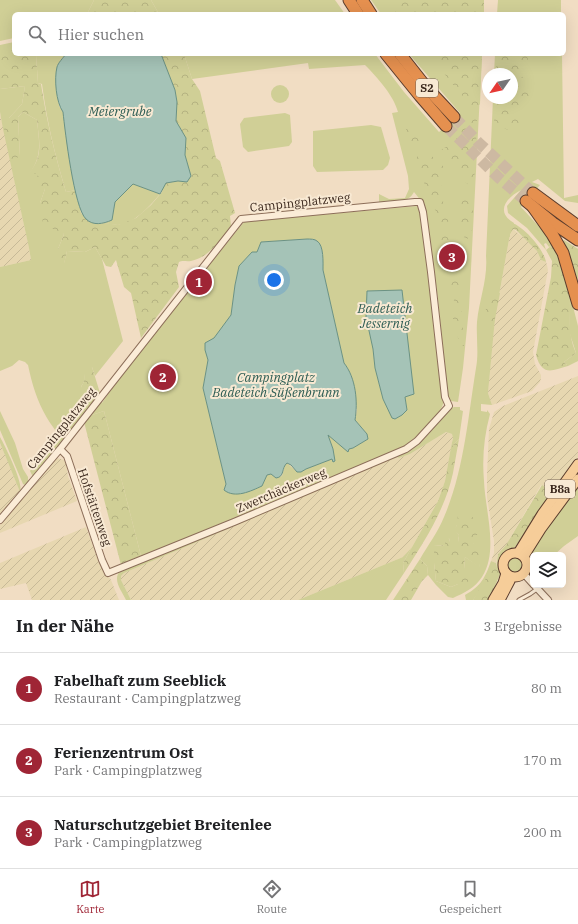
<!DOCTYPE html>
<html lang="de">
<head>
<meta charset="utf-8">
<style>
	:root { --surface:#fff; --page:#f2f2f2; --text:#202124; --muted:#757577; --line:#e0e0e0; --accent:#9f2535 }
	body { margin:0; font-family:"IBM Plex Serif",serif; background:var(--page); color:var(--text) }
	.controls { position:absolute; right:12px; bottom:12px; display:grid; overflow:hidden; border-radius:6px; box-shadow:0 4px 16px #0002 }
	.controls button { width:36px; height:36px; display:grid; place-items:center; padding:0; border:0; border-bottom:1px solid var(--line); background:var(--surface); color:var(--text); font:20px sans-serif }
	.compass { position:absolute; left:482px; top:68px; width:36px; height:36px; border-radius:50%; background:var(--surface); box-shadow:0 4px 16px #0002; rotate:236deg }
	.you { position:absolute; left:274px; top:280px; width:14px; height:14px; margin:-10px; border:3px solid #fff; border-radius:50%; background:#1a73e8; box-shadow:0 0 0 6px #1a73e833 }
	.badge { display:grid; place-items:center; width:26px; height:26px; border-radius:50%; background:var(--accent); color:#fff; font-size:13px; font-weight:700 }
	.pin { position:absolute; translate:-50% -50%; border:2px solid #fff; box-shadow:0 1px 4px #0006 }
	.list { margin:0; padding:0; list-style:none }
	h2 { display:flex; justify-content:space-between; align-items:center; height:52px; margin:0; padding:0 16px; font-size:17px }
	h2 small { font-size:13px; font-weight:400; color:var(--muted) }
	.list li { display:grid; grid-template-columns:26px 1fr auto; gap:12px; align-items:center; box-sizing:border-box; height:72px; padding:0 16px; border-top:1px solid var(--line) }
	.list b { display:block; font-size:15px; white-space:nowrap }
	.list p { margin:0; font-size:13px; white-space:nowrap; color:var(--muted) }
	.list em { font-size:13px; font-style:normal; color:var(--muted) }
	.icon { flex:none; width:22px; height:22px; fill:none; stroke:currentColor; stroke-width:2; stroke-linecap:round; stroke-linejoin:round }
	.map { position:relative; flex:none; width:578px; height:600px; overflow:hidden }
	.search { position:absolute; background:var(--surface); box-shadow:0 4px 16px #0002; left:12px; right:12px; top:12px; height:44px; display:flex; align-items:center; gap:10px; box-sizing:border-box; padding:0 14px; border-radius:6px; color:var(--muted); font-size:15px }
	.sheet { height:268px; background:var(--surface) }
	nav { display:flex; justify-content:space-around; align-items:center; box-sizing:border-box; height:56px; border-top:1px solid var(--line); background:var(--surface); font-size:11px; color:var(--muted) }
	nav a { display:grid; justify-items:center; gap:2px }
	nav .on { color:var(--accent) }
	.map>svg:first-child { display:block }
	.farmland { fill:url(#farmland-furrows) }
	.green { fill:#d0cf96; fill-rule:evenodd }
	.forest { fill:url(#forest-crowns) }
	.water { fill:#a5c3b7; stroke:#6b9284 }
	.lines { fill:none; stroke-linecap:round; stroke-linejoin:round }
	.highway-tunnel { stroke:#cdb9a2; stroke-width:11; stroke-dasharray:11 5.5; stroke-linecap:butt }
	.lane-casing { stroke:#8c6e59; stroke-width:5 }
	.street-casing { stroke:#8c6e59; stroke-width:8 }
	.primary-casing { stroke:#5a3c2d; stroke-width:11 }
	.highway-casing { stroke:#5a3c2d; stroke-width:13 }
	.lane { stroke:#fbecd7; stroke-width:3 }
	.street { stroke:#fbecd7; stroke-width:6 }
	.primary { stroke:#f6cd99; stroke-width:9 }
	.highway { stroke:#e5904f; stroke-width:11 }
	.labels { text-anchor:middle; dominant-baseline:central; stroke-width:4; stroke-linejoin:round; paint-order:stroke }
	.shield { fill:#f8e9d3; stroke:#746254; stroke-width:1 }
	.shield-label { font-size:11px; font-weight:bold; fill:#3b281d }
	.street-label { font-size:12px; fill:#3b281d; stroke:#f8e9d3 }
	.water-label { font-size:13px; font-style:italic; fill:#2c5c53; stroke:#f8e9d3 }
</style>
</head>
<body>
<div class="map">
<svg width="578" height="600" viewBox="0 0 578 600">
	<defs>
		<pattern id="farmland-furrows" width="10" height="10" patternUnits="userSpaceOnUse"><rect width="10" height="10" fill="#e7d7b0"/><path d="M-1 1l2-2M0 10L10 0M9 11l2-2" fill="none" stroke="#c7b997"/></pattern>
		<pattern id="forest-crowns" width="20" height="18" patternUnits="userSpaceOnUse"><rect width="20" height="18" fill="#d0cf96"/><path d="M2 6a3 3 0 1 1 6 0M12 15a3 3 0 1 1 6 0" fill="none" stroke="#b4b281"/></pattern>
	</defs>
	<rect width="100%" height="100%" fill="#f1ddc3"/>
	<!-- farmland -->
	<g class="farmland">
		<path d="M 0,112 L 29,248 L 31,260 L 0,267 Z"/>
		<path d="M 513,229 L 531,244 L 537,251 L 541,260 L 546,262 L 547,265 L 548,270 L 533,352 L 535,364 L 541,375 L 541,378 L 540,382 L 532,391 L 492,405 L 488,393 L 494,324 L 510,234 Z"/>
		<path d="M 578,376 L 578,457 L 558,483 L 551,489 L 541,485 L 506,545 L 498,554 L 496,563 L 491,561 L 494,553 L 494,541 L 487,497 L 487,475 L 489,429 L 494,412 L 503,406 Z"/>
		<path d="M 446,432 L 452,434 L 453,437 L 445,481 L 438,501 L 412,547 L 403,557 L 298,600 L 131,600 L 121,580 L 121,576 L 124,573 L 397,457 L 399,458 L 410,454 Z"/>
		<path d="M 0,443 L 20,492 L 0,515 Z"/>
		<path d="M 57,458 L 64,460 L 66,464 L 68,476 L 77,501 L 0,533 L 0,525 L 52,462 Z"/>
		<path d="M 86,527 L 99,563 L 111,580 L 119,600 L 32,600 L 26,583 L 0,589 L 0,563 Z"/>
	</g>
	<!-- green -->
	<g class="green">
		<path d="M 0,0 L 94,0 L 87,14 L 14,14 L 14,38 L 0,41 Z"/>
		<path d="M 151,0 L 335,0 L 345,14 L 159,14 Z"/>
		<path d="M 371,0 L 484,0 L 484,14 L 381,14 Z"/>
		<path d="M 498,0 L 561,0 L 561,14 L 497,14 Z"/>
		<path d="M 39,54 L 57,54 L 65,55 L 57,66 L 59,106 L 63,112 L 70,163 L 76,190 L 66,192 C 55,155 47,123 42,84 L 38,83 L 36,55 Z"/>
		<path d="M 184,54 L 375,54 L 404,92 L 439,132 L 460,113 L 409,54 L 482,54 L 469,308 L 463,368 L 458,402 L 451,401 L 447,396 L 438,299 L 428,228 L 422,202 L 414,192 C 408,204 391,202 379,203 L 379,194 L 389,199 L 405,198 L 409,189 L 408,176 L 392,113 L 398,112 C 394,96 377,77 365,65 L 309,69 L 308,63 L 192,79 Z"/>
		<path d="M 495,54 L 562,54 L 564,198 L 578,195 L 578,203 L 565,201 L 538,179 L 532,182 L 540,185 L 521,207 L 543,231 L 552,245 L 549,247 L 546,243 L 544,244 L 546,250 L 527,228 L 508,213 L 507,206 L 521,190 C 506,198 495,212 514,223 L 513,229 L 510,234 L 495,318 L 488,393 L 492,405 L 481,404 L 481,411 L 487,412 L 487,410 L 490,414 C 484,436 482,458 484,481 C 485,510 499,551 482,577 C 475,588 464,593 453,598 L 448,597 L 436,585 L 428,575 L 427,566 L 420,559 C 428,545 438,532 444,517 C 464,471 468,417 476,368 C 479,353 476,337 477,322 C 479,300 488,279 486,256 L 493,98 L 512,98 L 512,74 L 494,74 ZM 457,525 L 473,543 L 480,567 L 465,557 L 464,569 L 458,584 L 451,587 L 436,581 L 434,563 L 434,546 L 445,545 L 449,538 L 450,542 L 458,542 L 459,535 L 455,530 Z"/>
		<circle cx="280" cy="94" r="9"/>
		<path d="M 25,86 L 22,104 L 9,118 L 20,157 L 18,117 L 23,112 L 37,120 C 39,141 43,156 29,174 L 39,174 L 45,189 L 40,203 L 64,234 L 58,249 L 64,263 L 67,251 L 85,252 L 95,247 L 102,259 L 123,341 L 95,376 L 92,367 L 85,374 L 84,381 L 81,387 L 87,396 L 101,393 L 65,439 L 33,477 L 30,471 L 36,462 L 35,458 L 58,439 L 59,437 C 56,430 51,425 47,418 C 37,401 32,384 28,365 L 25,362 L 19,360 L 12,366 L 0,371 L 0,267 L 31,260 L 29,248 L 3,129 L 0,112 L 0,89 Z"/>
		<path d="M 285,113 L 290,115 L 292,142 L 289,146 L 248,152 L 243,147 L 240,124 L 244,118 Z"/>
		<path d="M 371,125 L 381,127 L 390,158 L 388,165 L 383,170 L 317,172 L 313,166 L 313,131 Z"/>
		<path d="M 133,184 L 160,194 C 150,206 134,224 118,225 C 114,225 109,224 105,223 L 112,220 L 115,202 Z"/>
		<path d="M 417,206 L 421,215 L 444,402 C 437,421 420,437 403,448 L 285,499 L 141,556 L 104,411 L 89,416 L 101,400 L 102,403 L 128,365 L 244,222 ZM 307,239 C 310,239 315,239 317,241 C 324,245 323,263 323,270 L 344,364 L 348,368 L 357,410 L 355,420 L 367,434 L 368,439 L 353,448 L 349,449 L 348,451 L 328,435 L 327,437 L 333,449 L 334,461 L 333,461 L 332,459 L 306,469 L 301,472 L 297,472 L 287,463 L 285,465 L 282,476 L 276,478 L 271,474 L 267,475 L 262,486 L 224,490 L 226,484 L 203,388 L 208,360 L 205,343 L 214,339 L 231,315 L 235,285 L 239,266 L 252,252 L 257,252 L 261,242 ZM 373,349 L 414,394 L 405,397 L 407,410 L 402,415 L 395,419 L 383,399 L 375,368 Z"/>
		<path d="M 569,291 L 578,326 L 578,361 L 568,366 L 564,362 L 576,353 L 570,334 Z"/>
		<path d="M 454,407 L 460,407 L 460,410 L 463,411 L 459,439 L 451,447 L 453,438 L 452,434 L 446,432 L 410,454 L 399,458 L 397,457 L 124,573 L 121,576 L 121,580 L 131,600 L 126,600 C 122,591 112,580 120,571 L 195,541 L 405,452 L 420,442 L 450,409 Z"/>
		<path d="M 0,411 L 15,443 L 23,469 L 28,477 L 28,482 L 25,485 L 23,484 L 0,430 Z"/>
		<path d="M 0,437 C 5,446 24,484 20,492 L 0,443 Z"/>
		<path d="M 578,486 L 578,536 L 564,546 L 554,555 L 535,555 L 532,552 L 550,523 Z"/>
		<path d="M 412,547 L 403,563 L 404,573 L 386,600 L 298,600 L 403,557 Z"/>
		<circle cx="515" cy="565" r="9"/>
		<path d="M 491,561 L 496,563 L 496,568 L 473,600 L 466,600 L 465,595 C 481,586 485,578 491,561 Z"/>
	</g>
	<!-- forest -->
	<g class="forest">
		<path d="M 94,0 L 151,0 L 159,14 L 87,14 Z"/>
		<path d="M 390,0 L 484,0 L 484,14 L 397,14 L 391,5 Z"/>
		<path d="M 14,42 L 14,54 L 39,54 L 36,55 L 38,83 L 41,84 C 47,123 55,155 66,192 L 76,190 L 81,213 L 96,224 L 105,223 L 118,225 L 136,218 L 151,205 L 162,192 L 163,186 L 166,183 L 178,181 L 187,182 L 191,176 L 185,155 L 186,138 L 176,121 L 177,102 L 175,90 L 161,54 L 184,54 L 192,79 L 200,91 L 216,158 L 220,161 L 235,213 L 230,216 L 231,226 C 220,240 210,257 191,261 C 186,262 183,260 179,262 L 176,272 L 179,287 L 141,338 L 131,293 L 124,287 L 116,260 L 111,267 L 106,266 L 95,247 L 85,252 L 67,251 L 64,264 L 58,258 L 58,249 L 64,234 L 43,224 L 40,203 L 45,189 L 33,182 L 39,174 L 28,174 C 44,156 39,142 37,120 L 23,112 L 18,117 L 20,157 L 11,159 L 4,129 L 9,118 L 22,104 L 25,86 L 0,89 L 0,45 Z"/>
		<path d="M 428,54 L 482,54 L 480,104 L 474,110 Z"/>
		<path d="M 497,54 L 527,54 L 529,66 L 521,76 L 528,81 L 523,88 L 532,91 L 532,101 L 516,112 L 521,129 L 512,132 L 494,123 L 495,98 L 512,98 L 512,74 L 496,74 Z"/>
		<path d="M 471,116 L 477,117 L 474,189 L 464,181 L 441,150 L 455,141 Z"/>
		<path d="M 408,124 L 422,143 L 420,147 L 412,151 L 405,125 Z"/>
		<path d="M 428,154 L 438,160 L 447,171 L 439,191 L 448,214 L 449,242 L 458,255 L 464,346 L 459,345 L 457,331 L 453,320 L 454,299 L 449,288 L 451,270 L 440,239 L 439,216 L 427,197 L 425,185 L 417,166 L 417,155 Z"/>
		<path d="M 474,195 L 471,240 L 461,236 L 463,228 L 458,224 L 458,219 L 464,211 L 460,208 L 463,197 Z"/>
		<path d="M 509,222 C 522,224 544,249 546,262 L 541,260 L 537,251 L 516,230 L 513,229 L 510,234 L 510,237 L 501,235 Z"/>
		<path d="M 564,240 L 578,249 L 578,295 L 562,243 Z"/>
		<path d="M 552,245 C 560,258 567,277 569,292 C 572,314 566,331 576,353 L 564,362 L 568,366 C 551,371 542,376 536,355 L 551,277 L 552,261 L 546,250 Z"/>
		<path d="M 491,293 L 500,293 L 494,324 L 490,323 C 484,315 486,306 487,297 Z"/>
		<path d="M 92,367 L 100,393 L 87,396 L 82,394 L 81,387 L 84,381 L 85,368 Z"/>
		<path d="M 104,411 L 141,556 L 121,565 L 84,422 L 89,416 Z"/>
		<path d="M 459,439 C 457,450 455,462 453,473 C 445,510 424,542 404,573 L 403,563 L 438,501 L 445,481 L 451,447 Z"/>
		<path d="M 542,485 L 553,492 L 513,550 C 503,554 498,561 501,572 L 489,600 L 473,600 L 492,568 L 496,568 L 498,554 L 506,545 Z"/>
		<path d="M 458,513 L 469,513 L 474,519 L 478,533 L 473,543 L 479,549 L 480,568 L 465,557 L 464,569 L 471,573 L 467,585 L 458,584 L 451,587 L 436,581 L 434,563 L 434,546 L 445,545 L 445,540 L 449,538 L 450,542 L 458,542 L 459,535 L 454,530 L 457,525 Z"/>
		<path d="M 420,559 L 427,566 L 428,575 L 422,581 L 411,600 L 393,600 Z"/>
	</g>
	<!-- water -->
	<g class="water">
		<path d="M 66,54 L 161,54 L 175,90 L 177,102 L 176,121 L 186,138 L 185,155 L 191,176 L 187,182 L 178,181 L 166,183 L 160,194 L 133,184 L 115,202 L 112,220 C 103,224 93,226 86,219 C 74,208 65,131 63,112 C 56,102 54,79 57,67 C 58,63 63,58 66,54 Z"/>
		<path d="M 307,239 C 310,239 315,239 317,241 C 324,245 323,263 323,270 L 344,363 C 356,378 358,402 355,420 L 367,434 L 368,439 L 353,448 L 349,449 L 348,452 L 328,435 L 333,449 L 335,461 L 333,462 L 332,459 L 306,469 L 301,472 L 297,472 L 291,465 L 287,463 C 281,468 285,477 276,478 L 271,474 L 267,475 L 262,486 C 251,491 235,499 224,490 L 226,484 L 203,388 L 208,360 L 205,350 L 205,343 L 214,338 L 231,315 L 235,285 L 239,266 L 252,252 L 257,252 L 261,242 Z"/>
		<path d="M 402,290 L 414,394 L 405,397 L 407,410 L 402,415 L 395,419 L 392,418 L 383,399 L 375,368 L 373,349 L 366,317 L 367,291 Z"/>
	</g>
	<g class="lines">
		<!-- highway-tunnel -->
		<g class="highway-tunnel">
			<path d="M 454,117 L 479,143 L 533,193"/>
			<path d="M 446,126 L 499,178 L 526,201"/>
		</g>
		<!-- lane casing -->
		<g class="lane-casing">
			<path id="lane" d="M 519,600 L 530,594 L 537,589"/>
		</g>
		<!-- street casing -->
		<g class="street-casing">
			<g id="street">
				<path d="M 0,520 L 60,449 L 241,219 L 415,202 L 420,202 L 423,212 L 431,272 L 445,397 L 449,406 L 417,441 L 406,449 L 234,522 L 108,573 L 102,560 L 67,456 L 60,449"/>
				<path d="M 524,574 L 533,584"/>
				<path d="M 534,585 L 548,600"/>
			</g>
		</g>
		<!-- primary casing -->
		<g class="primary-casing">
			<g id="primary">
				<path d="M 518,553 L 542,514 L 578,464"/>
				<circle cx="515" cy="565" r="12"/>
				<path d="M 524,556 L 541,529 L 578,479"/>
				<path d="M 493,600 L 503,583 L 506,573"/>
				<path d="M 500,600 L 510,581"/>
			</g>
		</g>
		<!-- highway casing -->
		<g class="highway-casing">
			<g id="highway">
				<path d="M 349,0 L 358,14"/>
				<path d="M 362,0 L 371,14"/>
				<path d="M 386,54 L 420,96 L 446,126"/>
				<path d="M 400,54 L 426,87 L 454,117"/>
				<path d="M 533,193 L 578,226"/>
				<path d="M 526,201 L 553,223 L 578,240"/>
				<path d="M 533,207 L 552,234 L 563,253 L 578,304"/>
			</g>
		</g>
		<!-- lane -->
		<use href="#lane" class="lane"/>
		<!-- street -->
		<use href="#street" class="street"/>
		<!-- primary -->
		<use href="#primary" class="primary"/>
		<!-- highway -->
		<use href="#highway" class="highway"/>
	</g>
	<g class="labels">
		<!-- shield labels -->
		<g class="shield">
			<rect x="416" y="79" width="22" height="18" rx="3"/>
			<rect x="545" y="480" width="30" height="18" rx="3"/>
		</g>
		<g class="shield-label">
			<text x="427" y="88">S2</text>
			<text x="560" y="489">B8a</text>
		</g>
		<!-- street labels -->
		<g class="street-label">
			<text transform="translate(300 202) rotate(-6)">Campingplatzweg</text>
			<text transform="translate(61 428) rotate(-51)">Campingplatzweg</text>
			<text transform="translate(281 490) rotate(-23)">Zwerchäckerweg</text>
			<text transform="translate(95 507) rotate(71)">Hofstättenweg</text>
		</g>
		<!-- water labels -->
		<g class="water-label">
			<text x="120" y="111">Meiergrube</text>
			<text x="385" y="308">Badeteich<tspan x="385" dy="15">Jessernig</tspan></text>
			<text x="276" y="377">Campingplatz<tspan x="276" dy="15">Badeteich Süßenbrunn</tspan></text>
		</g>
	</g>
</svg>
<div class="controls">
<button><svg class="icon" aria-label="layers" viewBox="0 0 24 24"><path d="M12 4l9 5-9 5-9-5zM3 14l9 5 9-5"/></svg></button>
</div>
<svg class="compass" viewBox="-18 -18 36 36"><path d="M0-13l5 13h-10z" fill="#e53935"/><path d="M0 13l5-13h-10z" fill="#757577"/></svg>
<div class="you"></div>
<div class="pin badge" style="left:199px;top:282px">1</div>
<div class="pin badge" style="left:163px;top:377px">2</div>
<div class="pin badge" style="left:452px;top:257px">3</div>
<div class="search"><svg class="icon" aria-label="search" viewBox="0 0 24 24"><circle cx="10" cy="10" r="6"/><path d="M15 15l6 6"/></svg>Hier suchen</div>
</div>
<section class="sheet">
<h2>In der Nähe<small>3 Ergebnisse</small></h2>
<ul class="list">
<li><span class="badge">1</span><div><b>Fabelhaft zum Seeblick</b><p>Restaurant · Campingplatzweg</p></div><em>80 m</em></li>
<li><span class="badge">2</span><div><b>Ferienzentrum Ost</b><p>Park · Campingplatzweg</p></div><em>170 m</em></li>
<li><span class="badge">3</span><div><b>Naturschutzgebiet Breitenlee</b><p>Park · Campingplatzweg</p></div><em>200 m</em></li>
</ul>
</section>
<nav>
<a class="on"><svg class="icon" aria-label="map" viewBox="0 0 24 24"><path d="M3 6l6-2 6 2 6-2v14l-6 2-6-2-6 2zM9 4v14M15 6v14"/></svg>Karte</a>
<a><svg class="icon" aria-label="directions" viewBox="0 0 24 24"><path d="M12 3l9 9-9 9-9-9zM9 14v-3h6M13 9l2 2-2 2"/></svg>Route</a>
<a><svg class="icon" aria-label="saved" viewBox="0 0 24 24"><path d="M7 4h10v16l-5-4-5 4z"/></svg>Gespeichert</a>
</nav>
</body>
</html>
